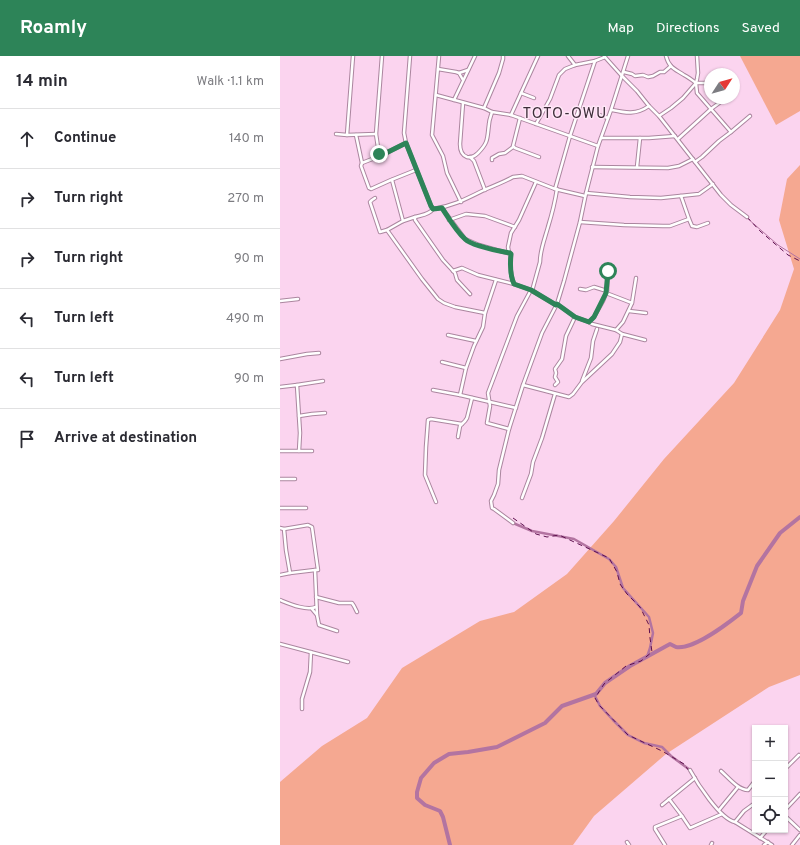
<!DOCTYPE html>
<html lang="en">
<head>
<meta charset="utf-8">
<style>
	:root { --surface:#fff; --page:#f2f2f3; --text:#2b2b33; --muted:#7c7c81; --line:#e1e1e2; --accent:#2d8458 }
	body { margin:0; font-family:Overpass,sans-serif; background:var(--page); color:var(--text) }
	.controls { position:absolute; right:12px; bottom:12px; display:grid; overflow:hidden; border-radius:0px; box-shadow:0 1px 3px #0004 }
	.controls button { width:36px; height:36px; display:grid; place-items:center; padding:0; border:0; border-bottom:1px solid var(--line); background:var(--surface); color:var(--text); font:20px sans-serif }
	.compass { position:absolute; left:424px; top:12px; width:36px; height:36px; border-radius:50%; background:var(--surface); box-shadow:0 1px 3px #0004; rotate:54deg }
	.stop { position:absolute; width:12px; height:12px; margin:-9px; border:3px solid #2d8458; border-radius:50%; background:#fff }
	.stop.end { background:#2d8458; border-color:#fff; box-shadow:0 1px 4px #0008 }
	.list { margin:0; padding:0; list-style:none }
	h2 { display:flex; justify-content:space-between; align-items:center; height:52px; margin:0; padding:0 16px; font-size:17px }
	h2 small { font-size:13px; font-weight:400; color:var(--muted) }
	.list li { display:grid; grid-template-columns:26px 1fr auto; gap:12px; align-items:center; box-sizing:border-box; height:60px; padding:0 16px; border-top:1px solid var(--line) }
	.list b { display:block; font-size:15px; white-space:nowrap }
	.list em { font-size:13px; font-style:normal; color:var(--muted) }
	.icon { flex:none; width:22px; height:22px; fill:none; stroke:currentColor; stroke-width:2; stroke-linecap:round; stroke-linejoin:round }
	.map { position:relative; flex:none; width:520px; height:789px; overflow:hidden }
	header { display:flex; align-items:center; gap:24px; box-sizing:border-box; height:56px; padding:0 20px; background:var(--accent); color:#fff }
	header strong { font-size:19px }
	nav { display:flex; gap:22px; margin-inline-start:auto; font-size:14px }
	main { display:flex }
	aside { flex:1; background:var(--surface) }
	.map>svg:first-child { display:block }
	.green { fill:#f5a891 }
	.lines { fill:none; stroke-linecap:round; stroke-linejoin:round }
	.stream { stroke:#b374a1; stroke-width:1 }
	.canal { stroke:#b374a1; stroke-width:2.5 }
	.river { stroke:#b374a1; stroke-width:4 }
	.ferry { stroke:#5d0f4e; stroke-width:1; stroke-dasharray:5 4; stroke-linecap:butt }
	.minor-casing { stroke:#ab869f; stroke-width:4.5 }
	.minor { stroke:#fff; stroke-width:2.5 }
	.route { stroke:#2d8458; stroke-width:5 }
	.labels { text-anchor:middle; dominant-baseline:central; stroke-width:3; stroke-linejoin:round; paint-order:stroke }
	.quarter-label { font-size:15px; letter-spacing:1px; fill:#3c2d38; stroke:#ffe6f7 }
</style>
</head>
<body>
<header>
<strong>Roamly</strong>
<nav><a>Map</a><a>Directions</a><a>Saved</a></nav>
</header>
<main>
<aside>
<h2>14 min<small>Walk · 1.1 km</small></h2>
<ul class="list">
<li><svg class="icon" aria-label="ahead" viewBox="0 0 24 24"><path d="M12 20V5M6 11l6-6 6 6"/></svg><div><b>Continue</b></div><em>140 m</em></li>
<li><svg class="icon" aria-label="right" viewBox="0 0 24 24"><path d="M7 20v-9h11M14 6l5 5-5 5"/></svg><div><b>Turn right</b></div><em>270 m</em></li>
<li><svg class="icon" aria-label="right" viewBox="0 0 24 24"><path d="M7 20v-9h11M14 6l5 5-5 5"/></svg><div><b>Turn right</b></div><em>90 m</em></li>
<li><svg class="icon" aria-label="left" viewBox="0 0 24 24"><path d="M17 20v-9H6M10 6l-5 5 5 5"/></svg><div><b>Turn left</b></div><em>490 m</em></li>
<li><svg class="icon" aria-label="left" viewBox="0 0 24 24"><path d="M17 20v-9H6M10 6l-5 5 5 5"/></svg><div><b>Turn left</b></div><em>90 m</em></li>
<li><svg class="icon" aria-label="arrive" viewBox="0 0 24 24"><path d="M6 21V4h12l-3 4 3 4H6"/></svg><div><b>Arrive at destination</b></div></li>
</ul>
</aside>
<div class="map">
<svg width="520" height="789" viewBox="0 0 520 789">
	<rect width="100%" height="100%" fill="#fbd4ef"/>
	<!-- green -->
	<g class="green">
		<path d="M 460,0 L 520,0 L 520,55 L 496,69 Z"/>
		<path d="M 520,109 L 520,619 L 489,631 L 386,698 L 314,760 L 293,789 L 0,789 L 0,726 L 42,690 L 87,662 L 122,612 L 200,565 L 234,556 L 287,518 L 334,465 L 384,403 L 454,327 L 500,254 L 514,213 L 499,164 L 507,123 Z"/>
	</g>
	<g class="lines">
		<!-- stream -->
		<path class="stream" d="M 467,162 L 498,189 L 520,203"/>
		<!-- canal -->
		<g class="canal">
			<path d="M 233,467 L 252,475 L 294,483 L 329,503 L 336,511 L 343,532 L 369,561 L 373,577 L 370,592 L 367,601"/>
			<path d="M 314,638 L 320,650 L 333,664 L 348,679 L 364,687 L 382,691 L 391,700 L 410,714"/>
		</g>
		<!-- river -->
		<path class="river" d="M 170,789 L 163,761 L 160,755 L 145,749 L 137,742 L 137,736 L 141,722 L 154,707 L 169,698 L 188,696 L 217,691 L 265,667 L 282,650 L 316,638 L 325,627 L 350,610 L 390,588 C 392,589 394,590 396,591 C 414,594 447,568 461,557 L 463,545 L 477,510 L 500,477 L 520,461"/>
		<!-- ferry -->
		<g class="ferry">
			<path d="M 467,161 L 480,175 L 508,199 L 520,205"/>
			<path d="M 233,462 L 256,478 L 267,481 L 279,479 L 329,502 L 337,516 L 340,528 L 347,538 L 360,551 L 369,569 L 370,582 L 372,596 L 361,605 L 346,610 L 324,628 L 315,642 L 319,649 L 348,679 L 382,695 L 404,708 L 409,715"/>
		</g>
		<!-- minor casing -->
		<g class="minor-casing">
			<g id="minor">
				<path d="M 73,0 L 67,79 L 96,78"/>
				<path d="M 102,0 L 96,78 L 99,98 L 100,100 L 126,87"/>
				<path d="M 130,0 L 124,77 L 126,87 L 151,150 L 153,153"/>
				<path d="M 159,0 L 152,79 L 163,100 L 167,117 L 181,146"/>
				<path d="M 288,0 L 295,9"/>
				<path d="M 324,0 L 342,20 L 357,35 L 369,50 L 379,60 L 441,139 L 451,149 L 467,161"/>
				<path d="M 386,0 C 389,12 395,13 404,19 C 408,21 412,24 416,27"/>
				<path d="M 417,0 L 418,17 L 417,23 L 416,27 L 417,37 L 451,76"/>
				<path d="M 158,13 L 176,16 L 179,17 L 183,24"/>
				<path d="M 344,16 L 352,18 L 355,20 L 363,19 L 368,21 L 373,20 L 380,16 L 384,16 L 391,10"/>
				<path d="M 179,17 L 188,14"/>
				<path d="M 439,18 L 443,15"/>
				<path d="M 241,37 L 254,42"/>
				<path d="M 156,39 L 204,52 L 212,56"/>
				<path d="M 174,44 L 195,0"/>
				<path d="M 183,47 L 180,88 C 180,93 181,99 187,101 C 191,102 195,100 198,97 C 209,86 207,82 209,68 C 209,64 211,60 212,56 L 231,59 L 318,90"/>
				<path d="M 204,52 L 219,17 L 223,3 L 223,0"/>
				<path d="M 332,54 C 346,57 356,59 369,50"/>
				<path d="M 231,59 L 241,37 L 258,0"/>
				<path d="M 319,59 L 328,62"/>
				<path d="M 379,60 L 391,52 L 403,42 L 416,27 L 425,27 L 430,24"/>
				<path d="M 240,62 L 233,90 L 235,92 L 259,101"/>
				<path d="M 256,68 L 270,43 L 279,19 L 285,13 L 295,9 L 315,5 L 325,1"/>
				<path d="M 56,78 L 67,79"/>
				<path d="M 76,79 L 82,107 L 81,110 L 89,132 L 91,133 L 111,124 L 136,114"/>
				<path d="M 321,82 L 369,82 L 395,80"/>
				<path d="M 398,83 L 431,53 L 446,42"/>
				<path d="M 190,101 L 194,105 L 205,134"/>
				<path d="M 212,104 L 212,102 L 219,98 L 225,97 L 233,91"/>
				<path d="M 415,106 L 422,101 L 439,85 L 451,76 L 470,60"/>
				<path d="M 82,107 L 100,100"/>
				<path d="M 312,111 L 388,112 L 399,110 L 413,103"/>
				<path d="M 357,111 L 360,82"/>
				<path d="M 275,133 L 290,80 L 315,5"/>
				<path d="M 306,137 L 350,141 L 381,142 L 419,138 L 433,128"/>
				<path d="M 95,142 L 92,144 L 90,146 L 100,176 L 107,174 L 123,165 L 112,124"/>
				<path d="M 162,152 L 185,183 L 199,189 L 231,198 C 230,208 230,218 234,228"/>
				<path d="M 135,161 C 141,159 149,159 153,153 C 173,150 186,143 204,134 C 214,130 224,126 233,121 L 242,120 L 275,133 L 305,140"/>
				<path d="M 409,163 L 412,170 L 417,171 L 428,167"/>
				<path d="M 169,164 L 186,158 L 205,160 L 235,171"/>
				<path d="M 123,165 L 135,161 L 135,164 L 163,204 L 175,217 L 177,224 L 190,238"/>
				<path d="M 300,166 L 344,169 L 383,170 L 390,170 L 409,163 L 401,140"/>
				<path d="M 107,174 L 142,223 L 158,243 L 164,247 L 175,251 L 205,257"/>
				<path d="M 229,197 L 228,191 L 231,177 L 239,164 L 256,126"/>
				<path d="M 173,215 L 182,212 L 198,219 L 234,228 L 251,234 L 276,249"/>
				<path d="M 300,233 L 306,234 L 314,231 L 327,235 L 323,245 L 314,261 L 309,266"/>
				<path d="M 252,235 L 260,206 C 260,194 265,182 268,171 C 272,158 275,146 277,133"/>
				<path d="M 327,235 L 328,215"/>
				<path d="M 326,237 L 352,247 L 343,266 L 336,274"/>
				<path d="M 0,245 L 18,243"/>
				<path d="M 352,247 L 356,222"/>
				<path d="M 277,248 L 295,261 L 309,266 L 312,268 L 336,274 L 342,278"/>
				<path d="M 349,255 L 366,257"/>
				<path d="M 168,279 L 196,285"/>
				<path d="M 0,303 L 27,298 L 39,297"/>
				<path d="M 162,306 L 186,312 L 180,339"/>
				<path d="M 186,312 L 194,290 L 203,271 L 205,257 L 216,224"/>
				<path d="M 302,325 L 311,302 L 313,285 L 317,273"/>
				<path d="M 17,329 L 43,325"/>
				<path d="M 243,329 L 289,341 L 293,338 L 302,326 L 332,298 L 340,286 L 342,278 L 365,284"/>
				<path d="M 275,329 L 278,326 L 275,321 L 276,317 L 275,313 L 282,303 L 286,280 L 295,261"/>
				<path d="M 0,331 L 17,329 L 20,377 L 19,395 L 0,395"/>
				<path d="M 153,334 L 180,339 L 236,352"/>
				<path d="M 19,360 L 32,358 L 45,357"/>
				<path d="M 229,373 L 207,367 L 210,350 L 208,337 L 237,260 L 251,234"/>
				<path d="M 178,381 L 180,370 L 185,365 L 187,362 L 192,342"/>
				<path d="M 19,395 L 32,395"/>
				<path d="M 0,423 L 15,423"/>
				<path d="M 242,442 L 251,418 L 253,406 L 262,382 L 275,338"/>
				<path d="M 156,446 L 145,419 L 146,391 L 148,364 L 151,363 L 182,368"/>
				<path d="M 0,452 L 26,452"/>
				<path d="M 233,467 L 214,453 L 212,452 L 211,445 L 214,439 L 218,428 L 219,414 L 229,373 L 243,329 L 262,277 L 277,248 L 284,225 L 300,166 L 306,137 L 318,90 L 331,54 L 348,0"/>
				<path d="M 0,472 L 4,473 L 28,469 L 32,471 L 38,514 L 35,514 L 37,559"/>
				<path d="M 4,473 L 6,494 L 10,517"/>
				<path d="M 0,519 L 10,517 L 35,514"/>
				<path d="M 36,541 L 59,547 L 72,547 L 74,550 L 77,556"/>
				<path d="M 0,544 C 10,548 26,555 36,551"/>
				<path d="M 32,553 L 37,559 L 39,569 L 57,575"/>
				<path d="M 0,588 L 68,606"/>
				<path d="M 22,653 L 22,643 L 30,616 L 31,596"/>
				<path d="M 505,713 L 519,699"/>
				<path d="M 410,714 C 417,727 440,763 455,766 L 492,789"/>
				<path d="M 441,715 C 448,721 458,734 468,734 L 475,725"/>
				<path d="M 389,743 L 402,760 L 410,772 L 442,758"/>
				<path d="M 382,749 L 415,722"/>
				<path d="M 439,754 L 458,731"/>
				<path d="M 505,754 L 520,738"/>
				<path d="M 505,760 L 520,774"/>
				<path d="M 455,766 L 464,755 L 475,747"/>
				<path d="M 480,782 L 487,774"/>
				<path d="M 347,786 L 349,789"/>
				<path d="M 385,789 L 375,773 L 375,771 L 402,760"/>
				<path d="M 431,789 L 432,787"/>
				<path d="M 484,789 L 488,786"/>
				<path d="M 512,789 L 520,779"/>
			</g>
		</g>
		<!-- minor -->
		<use href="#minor" class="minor"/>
	</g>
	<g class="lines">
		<!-- route -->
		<path class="route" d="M 99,98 L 100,100 L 126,87 L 151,150 L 153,153 L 162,152 C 168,161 176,175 185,183 C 192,190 219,195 230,197 L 231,198 C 230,208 230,219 234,228 L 251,234 L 276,249 L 277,248 L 295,261 L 309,266 L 314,261 L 326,237 L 328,215"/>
	</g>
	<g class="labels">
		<!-- quarter labels -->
		<g class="quarter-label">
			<text x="285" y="58">TOTO-OWU</text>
		</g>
	</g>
</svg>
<div class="controls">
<button>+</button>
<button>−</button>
<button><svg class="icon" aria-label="locate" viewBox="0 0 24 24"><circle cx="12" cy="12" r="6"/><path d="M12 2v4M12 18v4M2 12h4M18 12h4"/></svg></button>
</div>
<svg class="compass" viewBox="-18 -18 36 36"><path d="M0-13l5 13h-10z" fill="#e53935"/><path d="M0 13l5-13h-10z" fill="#7c7c81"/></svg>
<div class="stop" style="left:328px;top:215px"></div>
<div class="stop end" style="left:99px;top:98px"></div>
</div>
</main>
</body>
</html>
